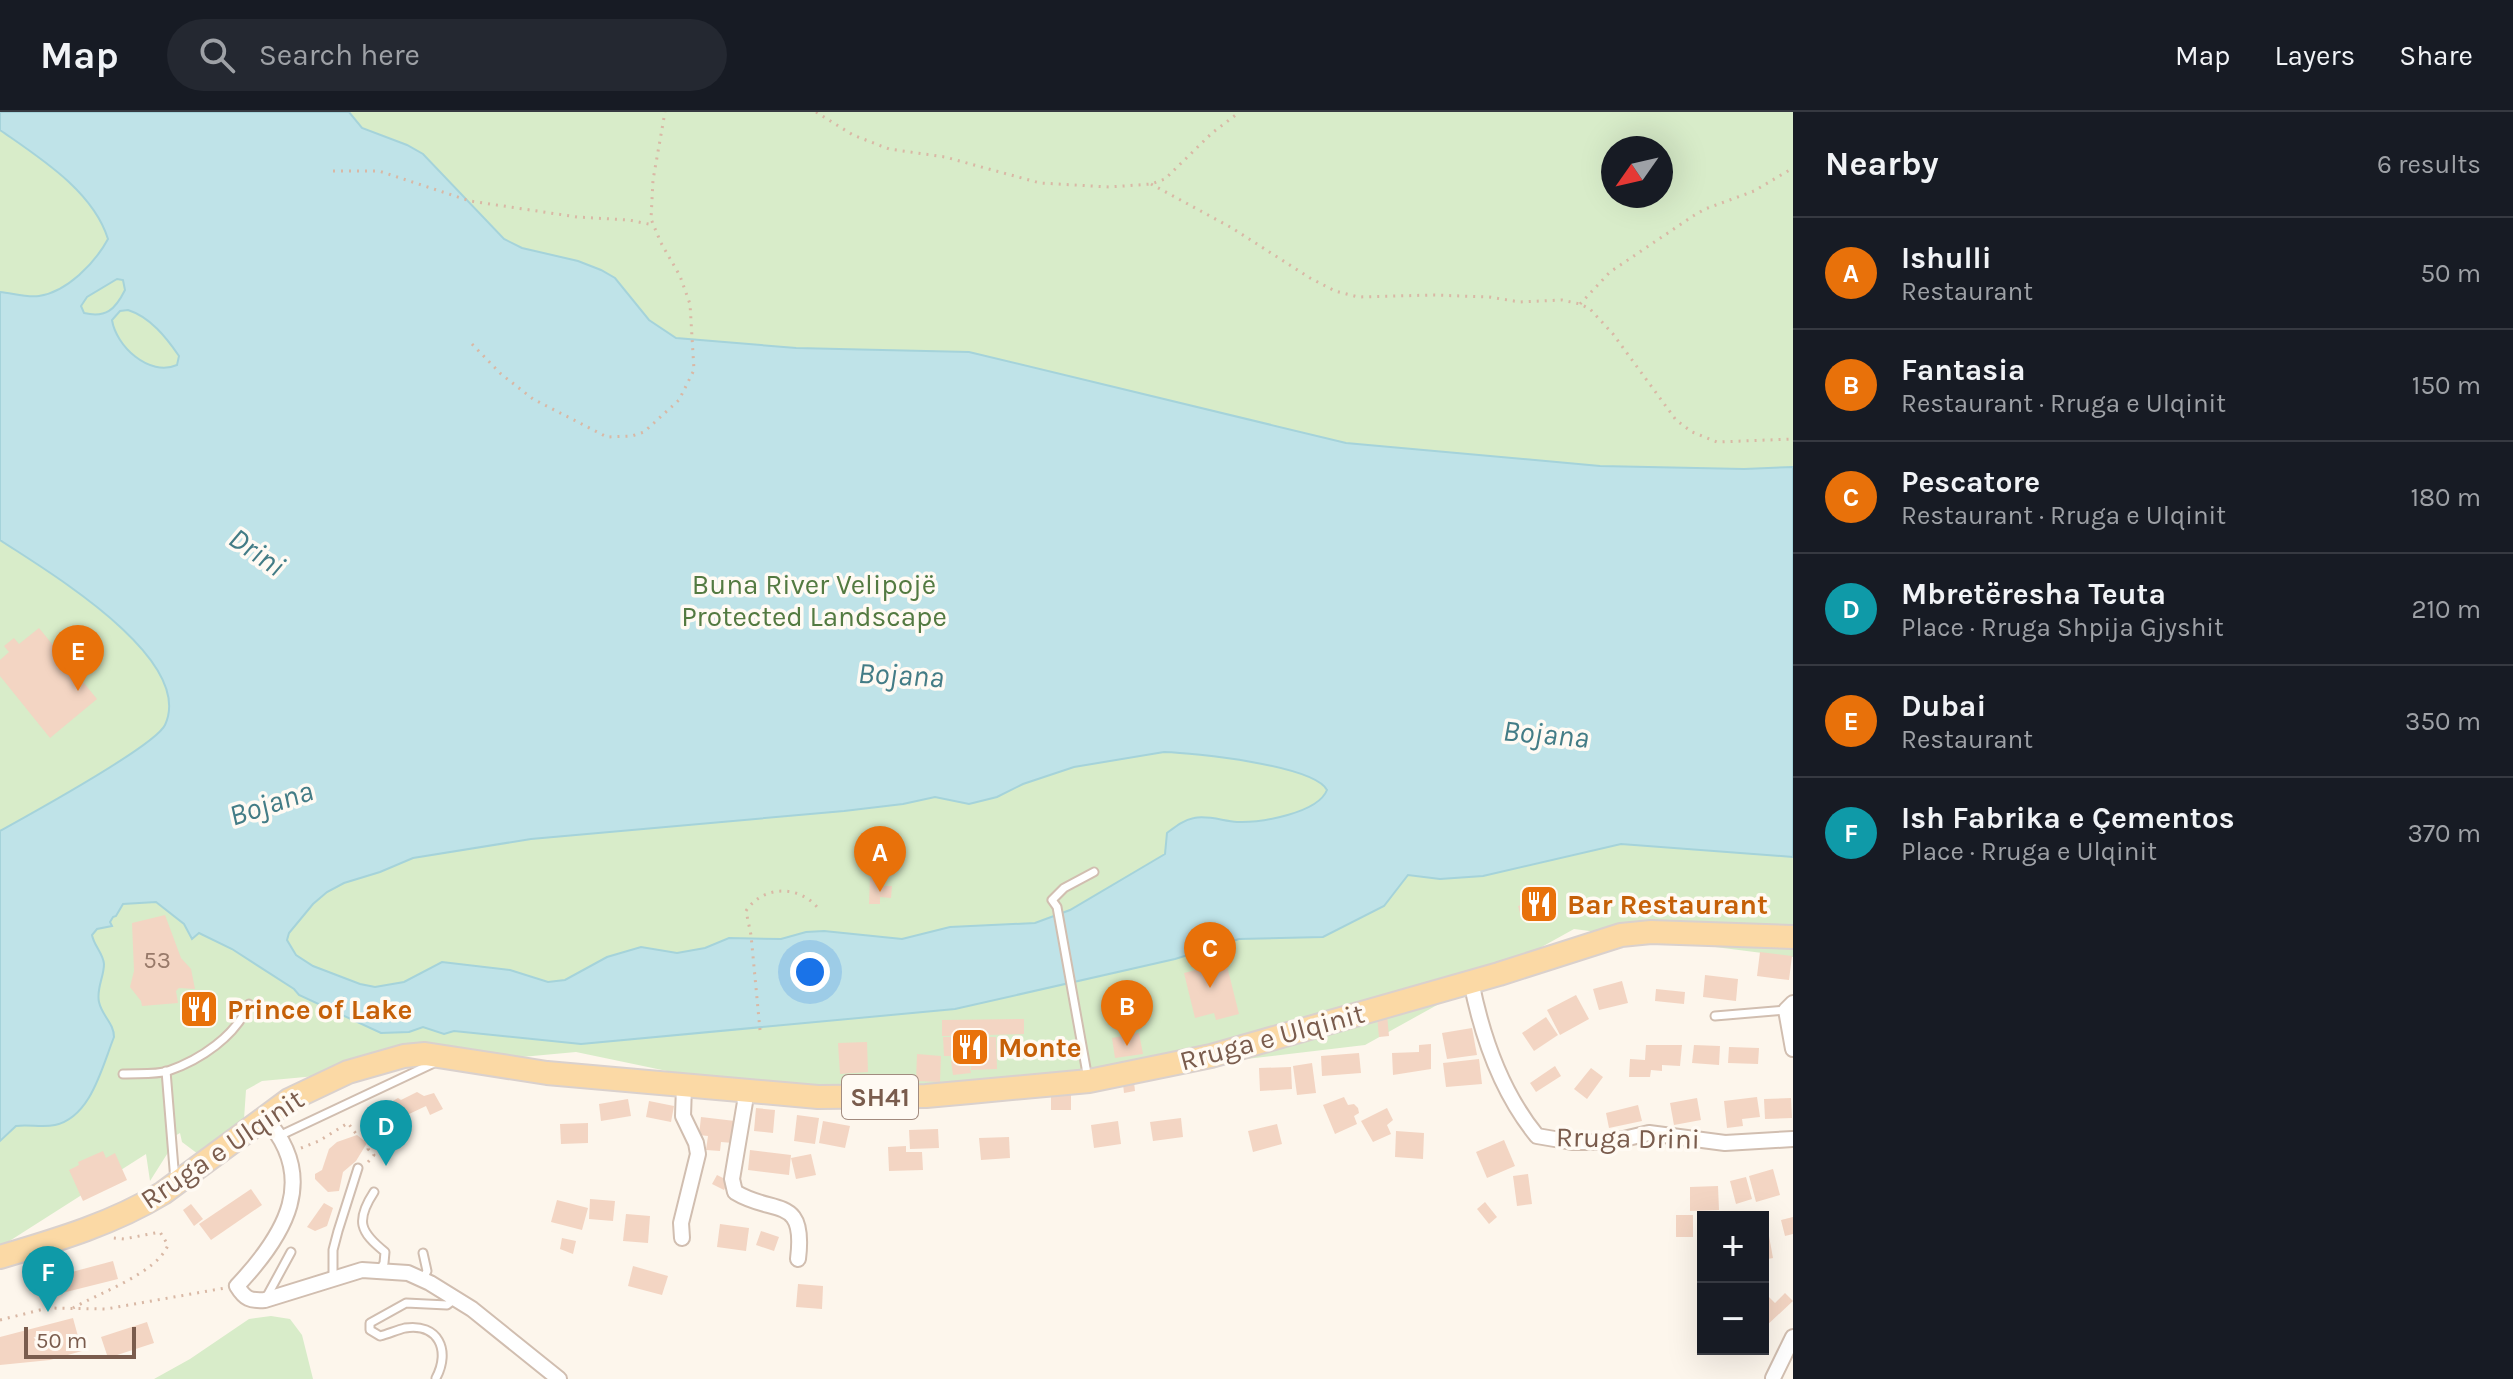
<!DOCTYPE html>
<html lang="en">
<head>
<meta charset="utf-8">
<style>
	:root { --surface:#171b24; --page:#242831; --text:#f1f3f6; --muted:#9ea1a6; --line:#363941; --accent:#e76f51 }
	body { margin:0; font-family:Karla,sans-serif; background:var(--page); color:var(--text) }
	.controls { position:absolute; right:24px; bottom:24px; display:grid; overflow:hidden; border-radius:0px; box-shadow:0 8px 32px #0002 }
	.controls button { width:72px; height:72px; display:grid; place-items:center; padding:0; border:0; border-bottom:2px solid var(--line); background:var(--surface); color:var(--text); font:40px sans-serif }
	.compass { position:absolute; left:1601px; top:24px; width:72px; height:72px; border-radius:50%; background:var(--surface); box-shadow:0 8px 32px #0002; rotate:236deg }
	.scale { position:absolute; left:24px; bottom:20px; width:112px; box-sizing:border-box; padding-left:8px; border:4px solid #7a5c4d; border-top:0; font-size:22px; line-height:28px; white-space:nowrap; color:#7a5c4d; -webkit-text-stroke:6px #fffaf3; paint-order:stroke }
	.you { position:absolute; left:810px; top:860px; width:28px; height:28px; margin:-20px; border:6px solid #fff; border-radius:50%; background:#1a73e8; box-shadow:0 0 0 12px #1a73e833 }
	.badge { display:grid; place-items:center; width:52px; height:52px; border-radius:50%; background:var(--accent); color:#fff; font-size:26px; font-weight:700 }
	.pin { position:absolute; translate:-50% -66px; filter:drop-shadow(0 2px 4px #0008) }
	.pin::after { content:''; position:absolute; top:42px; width:28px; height:24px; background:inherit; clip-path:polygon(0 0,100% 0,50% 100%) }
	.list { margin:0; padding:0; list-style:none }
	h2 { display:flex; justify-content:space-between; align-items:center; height:104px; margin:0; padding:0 32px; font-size:34px }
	h2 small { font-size:26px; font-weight:400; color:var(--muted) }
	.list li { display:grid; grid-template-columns:52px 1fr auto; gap:24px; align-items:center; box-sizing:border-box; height:112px; padding:0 32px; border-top:2px solid var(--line) }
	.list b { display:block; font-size:30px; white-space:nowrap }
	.list p { margin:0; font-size:26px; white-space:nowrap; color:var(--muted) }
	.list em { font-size:26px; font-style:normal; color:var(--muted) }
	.icon { flex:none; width:44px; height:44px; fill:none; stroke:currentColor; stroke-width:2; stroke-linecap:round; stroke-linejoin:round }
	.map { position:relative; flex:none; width:1793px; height:1267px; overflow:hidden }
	header { display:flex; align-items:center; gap:48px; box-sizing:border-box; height:112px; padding:0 40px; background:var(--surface); border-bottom:2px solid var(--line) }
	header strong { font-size:38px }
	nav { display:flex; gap:44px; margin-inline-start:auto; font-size:28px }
	.search { width:560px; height:72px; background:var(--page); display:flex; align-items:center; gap:20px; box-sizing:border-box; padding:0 28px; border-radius:44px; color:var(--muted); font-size:30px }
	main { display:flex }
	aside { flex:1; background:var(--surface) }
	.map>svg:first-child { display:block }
	.green { fill:#d8ecc9; fill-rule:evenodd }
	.water { fill:#bfe3e8; stroke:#a5d3da; stroke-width:2; fill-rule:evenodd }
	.building { fill:#f3d5c3 }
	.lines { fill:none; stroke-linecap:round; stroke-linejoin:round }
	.lane-casing { stroke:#d1beb0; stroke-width:11 }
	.street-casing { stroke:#d1beb0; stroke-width:18 }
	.primary-casing { stroke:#dad1cd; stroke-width:26 }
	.path { stroke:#d9b8a5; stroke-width:3; stroke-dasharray:2 6; stroke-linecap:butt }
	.lane { stroke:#fff; stroke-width:7 }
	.street { stroke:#fff; stroke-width:14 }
	.primary { stroke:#fbd9a5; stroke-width:22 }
	.labels { text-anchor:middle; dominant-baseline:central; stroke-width:7; stroke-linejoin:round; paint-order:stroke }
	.number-label { font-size:24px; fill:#987a6a }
	.shield { fill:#fffaf3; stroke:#a28b7f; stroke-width:2 }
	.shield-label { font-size:26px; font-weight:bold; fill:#7a5c4d }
	.park-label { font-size:28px; fill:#537a41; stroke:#fffaf3 }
	.food-label { font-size:28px; font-weight:bold; fill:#c56008; stroke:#fffaf3; text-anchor:start }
	.street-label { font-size:28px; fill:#7a5c4d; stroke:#fffaf3 }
	.water-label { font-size:30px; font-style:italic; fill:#437c86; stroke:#fffaf3 }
</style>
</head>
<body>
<header>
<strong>Map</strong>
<div class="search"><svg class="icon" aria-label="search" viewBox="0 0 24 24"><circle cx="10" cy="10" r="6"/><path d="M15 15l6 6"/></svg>Search here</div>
<nav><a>Map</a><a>Layers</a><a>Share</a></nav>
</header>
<main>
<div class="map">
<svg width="1793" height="1267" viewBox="0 0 1793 1267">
	<rect width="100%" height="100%" fill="#fdf6ec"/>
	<!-- green -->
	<g class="green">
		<path d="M 0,0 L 1793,0 L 1793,845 L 1574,817 L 1365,933 L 999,976 L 758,978 L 576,940 L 262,969 L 246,978 L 244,1007 L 198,1042 L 182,1030 L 180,1021 L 168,1028 L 169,1039 L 150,1069 L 146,1042 L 0,1135 ZM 1613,36 L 1661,36 L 1661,84 L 1613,84 Z"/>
		<path d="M 271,1204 L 290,1207 L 302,1223 L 313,1267 L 154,1267 L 190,1247 L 249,1207 Z"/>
	</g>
	<!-- water -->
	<path class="water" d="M 0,0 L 349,0 L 362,16 L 407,33 L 423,42 L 504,127 L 522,136 L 578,149 L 601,158 L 615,166 L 649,208 L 676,226 L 796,236 L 969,240 L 1346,331 L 1600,354 L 1744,357 L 1793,355 L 1793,745 L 1621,732 L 1483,764 L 1440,767 L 1408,763 L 1384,794 L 1323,825 L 1239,827 L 1175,847 L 955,897 L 581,932 L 454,919 L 444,922 L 423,915 L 409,920 L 381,921 L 299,883 L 294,877 L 232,837 L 199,821 L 192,827 L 184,812 L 156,790 L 123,792 L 116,804 L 113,805 L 110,810 L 112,814 L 97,817 L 92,823 C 94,834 103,841 104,852 C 104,865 96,877 99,890 C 102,904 114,911 114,925 C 102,955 91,1005 55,1013 C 42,1016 29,1012 16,1014 L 0,1029 L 0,719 C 27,704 155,634 165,613 C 196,546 45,458 0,428 L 0,180 C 12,181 27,186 39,184 C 67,180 95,151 108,127 C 93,79 40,46 0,18 ZM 117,167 L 123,168 L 125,178 C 115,198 106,206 84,201 L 81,194 L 87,185 ZM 128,198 C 150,205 166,225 179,244 L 177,253 C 149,265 116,234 112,208 L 120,199 ZM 1164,640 C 1194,641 1313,653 1327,678 C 1318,701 1261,711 1237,710 C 1223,709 1208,703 1194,706 C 1183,708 1175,715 1167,721 L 1165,742 L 1070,798 L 1035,811 L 950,815 L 902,827 L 824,819 L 806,820 L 781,827 L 729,826 L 705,836 L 677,841 L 641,835 L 607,845 L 565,868 L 548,870 L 510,858 L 442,850 L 404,870 L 375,875 L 360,872 L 313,854 L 296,843 L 287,828 L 289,821 L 313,792 L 327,780 L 344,771 L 380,760 L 413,746 L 531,727 L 844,699 L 903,692 L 935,685 L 969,692 L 997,685 L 1023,672 L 1074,655 Z"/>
	<!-- building -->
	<g class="building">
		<path d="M 39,516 L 97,587 L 50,626 L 0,564 L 0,548 L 9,540 L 4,534 L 14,526 L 19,532 Z"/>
		<path d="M 870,766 L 879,766 L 879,774 L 892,774 L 891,786 L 880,785 L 880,792 L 869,792 Z"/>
		<path d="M 1546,778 L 1552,796 L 1521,805 L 1518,794 L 1536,789 L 1533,781 Z"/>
		<path d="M 165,803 L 181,846 L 191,857 L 195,877 L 179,876 L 176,879 L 178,891 L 142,894 L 141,889 L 130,875 L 134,859 L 132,811 Z"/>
		<path d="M 1760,840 L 1792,844 L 1789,868 L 1757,864 Z"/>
		<path d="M 1226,850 L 1239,902 L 1216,908 L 1214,901 L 1195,906 L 1184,861 Z"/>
		<path d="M 1705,863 L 1738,867 L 1736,889 L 1703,885 Z"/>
		<path d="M 1622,869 L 1628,891 L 1599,898 L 1593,877 Z"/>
		<path d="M 1656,877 L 1685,880 L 1684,892 L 1655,889 Z"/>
		<path d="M 1576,883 L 1589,907 L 1560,923 L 1547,898 Z"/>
		<path d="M 1387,903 L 1389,924 L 1379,925 L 1377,904 Z"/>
		<path d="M 1546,905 L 1558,923 L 1534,939 L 1522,921 Z"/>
		<path d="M 1024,907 L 1024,922 L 942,924 L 942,908 Z"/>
		<path d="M 1472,916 L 1477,943 L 1447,947 L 1442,921 Z"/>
		<path d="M 1139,921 L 1143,942 L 1115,946 L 1112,926 Z"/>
		<path d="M 943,925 L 996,925 L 997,957 L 971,958 L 971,944 L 944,944 Z"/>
		<path d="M 867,930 L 868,960 L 840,962 L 838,931 Z"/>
		<path d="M 1431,932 L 1431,957 L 1393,963 L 1392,941 L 1419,940 L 1419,933 Z"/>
		<path d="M 1646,933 L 1682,933 L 1680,954 L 1662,953 L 1662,959 L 1651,958 L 1650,965 L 1629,965 L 1630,947 L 1645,948 Z"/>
		<path d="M 1694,933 L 1720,934 L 1719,953 L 1692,951 Z"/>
		<path d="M 1729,935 L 1759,936 L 1758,952 L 1728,951 Z"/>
		<path d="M 1359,941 L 1361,961 L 1322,964 L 1321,944 Z"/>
		<path d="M 917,942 L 941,944 L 940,970 L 916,969 Z"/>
		<path d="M 968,947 L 971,961 L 953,963 L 951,949 Z"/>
		<path d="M 1479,947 L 1482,972 L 1446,975 L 1443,951 Z"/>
		<path d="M 1312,951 L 1316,981 L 1297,983 L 1293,954 Z"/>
		<path d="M 1555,954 L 1561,964 L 1536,980 L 1530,971 Z"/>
		<path d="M 1291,955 L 1292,977 L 1260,979 L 1259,956 Z"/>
		<path d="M 1591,956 L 1603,965 L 1587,987 L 1574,977 Z"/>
		<path d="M 1134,970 L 1135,979 L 1124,981 L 1123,972 Z"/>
		<path d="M 417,980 L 424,984 L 434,981 L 443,997 L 430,1003 L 426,994 L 407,1003 L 404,998 L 371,1015 L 364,1005 L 398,986 L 401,988 Z"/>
		<path d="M 1071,983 L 1071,998 L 1051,998 L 1051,984 Z"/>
		<path d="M 1344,985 L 1348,993 L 1354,992 L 1358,996 L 1359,1001 L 1354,1004 L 1357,1012 L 1335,1022 L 1323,993 Z"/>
		<path d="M 1757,985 L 1760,1005 L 1742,1007 L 1743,1014 L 1727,1016 L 1724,989 Z"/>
		<path d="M 1697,986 L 1701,1008 L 1674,1013 L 1670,991 Z"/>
		<path d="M 1791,986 L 1792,1006 L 1765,1007 L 1764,987 Z"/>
		<path d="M 628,987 L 631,1004 L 601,1009 L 599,992 Z"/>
		<path d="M 649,989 L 674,994 L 671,1010 L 646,1005 Z"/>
		<path d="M 1638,993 L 1642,1009 L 1609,1016 L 1606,1001 Z"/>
		<path d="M 756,996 L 775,998 L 773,1021 L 754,1019 Z"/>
		<path d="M 1387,996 L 1393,1008 L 1387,1013 L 1391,1022 L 1373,1030 L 1361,1009 Z"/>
		<path d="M 797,1003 L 819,1006 L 815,1032 L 794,1029 Z"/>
		<path d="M 701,1005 L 735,1009 L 733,1031 L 721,1030 L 720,1039 L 706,1038 L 708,1024 L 699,1023 Z"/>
		<path d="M 1181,1006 L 1183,1025 L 1153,1029 L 1150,1010 Z"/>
		<path d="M 823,1009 L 850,1014 L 845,1036 L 819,1031 Z"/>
		<path d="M 1118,1009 L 1121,1032 L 1094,1036 L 1091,1013 Z"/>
		<path d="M 588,1011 L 588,1031 L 561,1032 L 560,1012 Z"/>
		<path d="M 1277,1012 L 1282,1032 L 1253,1040 L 1248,1019 Z"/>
		<path d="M 938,1017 L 939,1036 L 910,1037 L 909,1018 Z"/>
		<path d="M 1396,1019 L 1424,1021 L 1423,1047 L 1395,1045 Z"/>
		<path d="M 357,1023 L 367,1031 L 356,1049 L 343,1060 L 339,1079 L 328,1080 L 315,1067 L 315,1062 L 322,1058 L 329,1037 L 337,1030 Z"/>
		<path d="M 1009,1025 L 1010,1046 L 981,1048 L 979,1026 Z"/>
		<path d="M 1504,1028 L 1515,1054 L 1487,1066 L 1476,1040 Z"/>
		<path d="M 906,1034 L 906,1040 L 922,1040 L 923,1058 L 889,1059 L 888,1035 Z"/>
		<path d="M 750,1038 L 791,1043 L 789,1063 L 748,1058 Z"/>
		<path d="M 103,1039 L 106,1046 L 115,1041 L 127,1068 L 83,1089 L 69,1058 L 79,1053 L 78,1050 Z"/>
		<path d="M 811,1042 L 816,1063 L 796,1067 L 791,1046 Z"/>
		<path d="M 1773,1057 L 1780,1083 L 1756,1090 L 1749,1064 Z"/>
		<path d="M 1528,1062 L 1532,1092 L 1517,1094 L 1513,1064 Z"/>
		<path d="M 717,1063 L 729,1069 L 724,1078 L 712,1072 Z"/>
		<path d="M 1746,1065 L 1752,1087 L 1736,1092 L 1730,1069 Z"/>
		<path d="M 1718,1074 L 1719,1098 L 1690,1099 L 1690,1075 Z"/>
		<path d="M 251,1077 L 262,1093 L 211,1128 L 199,1112 Z"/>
		<path d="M 590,1087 L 615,1089 L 613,1109 L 589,1107 Z"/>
		<path d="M 557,1088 L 588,1096 L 582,1118 L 551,1110 Z"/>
		<path d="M 1485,1090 L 1497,1105 L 1489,1112 L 1477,1097 Z"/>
		<path d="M 324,1091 L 333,1096 L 327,1114 L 315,1119 L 307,1115 Z"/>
		<path d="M 191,1092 L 203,1107 L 194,1114 L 183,1098 Z"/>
		<path d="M 626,1102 L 650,1104 L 648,1131 L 623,1129 Z"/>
		<rect x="1676" y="1103" width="17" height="22"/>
		<path d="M 1793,1105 L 1793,1122 L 1785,1124 L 1781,1108 Z"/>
		<path d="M 720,1112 L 749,1116 L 746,1139 L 717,1135 Z"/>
		<path d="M 761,1119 L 779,1125 L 774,1139 L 756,1133 Z"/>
		<path d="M 1769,1124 L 1773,1146 L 1763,1148 L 1763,1125 Z"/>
		<path d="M 562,1126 L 576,1129 L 573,1142 L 560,1137 Z"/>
		<path d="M 113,1149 L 118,1167 L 62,1181 L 57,1164 Z"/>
		<path d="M 633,1154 L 668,1164 L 662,1183 L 628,1174 Z"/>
		<path d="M 798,1172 L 823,1174 L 822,1197 L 796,1195 Z"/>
		<path d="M 1763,1179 L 1775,1191 L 1785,1181 L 1793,1189 L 1765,1215 L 1763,1213 Z"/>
		<path d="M 73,1206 L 82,1239 L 50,1248 L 0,1253 L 0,1225 Z"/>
		<path d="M 147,1210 L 154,1231 L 108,1246 L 101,1225 Z"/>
	</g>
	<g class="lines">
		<!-- lane casing -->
		<g class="lane-casing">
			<g id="lane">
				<path d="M 1715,904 L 1786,898"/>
				<path d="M 166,959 L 175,1069"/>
				<path d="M 123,962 C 137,961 155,963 168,959 C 200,948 236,924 249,892"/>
				<path d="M 1088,967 L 1057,795 L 1052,788 L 1064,776 L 1094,760"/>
				<path d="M 279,1024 L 436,950"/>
				<path d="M 374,1080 C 355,1109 360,1120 385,1140 L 384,1151 L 379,1159"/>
				<path d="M 423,1141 L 427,1159 L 423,1167"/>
				<path d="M 333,1166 L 333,1138 L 338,1119 L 358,1056"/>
				<path d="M 266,1186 L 291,1140"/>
				<path d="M 436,1266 C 451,1238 438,1211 405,1216 C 397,1218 388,1222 380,1224 L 370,1218 L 370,1211 L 406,1191 L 447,1193 L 455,1187"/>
			</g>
		</g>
		<!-- street casing -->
		<g class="street-casing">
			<g id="street">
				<path d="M 1471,869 C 1482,925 1501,980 1537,1024 L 1572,1030 L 1611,1030 L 1649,1021 L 1725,1031 L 1793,1027"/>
				<path d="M 1793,891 L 1786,898 L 1793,937"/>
				<path d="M 742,979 L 745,990 L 732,1067 L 735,1080 C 774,1104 806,1082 798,1147"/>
				<path d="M 264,1005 C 320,1066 285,1123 237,1174 C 245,1187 250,1189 265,1188 L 362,1158 L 408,1161 L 430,1171 L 472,1197 L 559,1267"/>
				<path d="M 682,1126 L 681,1111 L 698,1042 L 696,1031 L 683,1004 L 684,974"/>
				<path d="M 1773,1266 L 1793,1225"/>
			</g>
		</g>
		<!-- primary casing -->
		<g class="primary-casing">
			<path id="primary" d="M 0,1145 C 57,1128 112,1112 163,1081 L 289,988 L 348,960 L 404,944 L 425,942 L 547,961 L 818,985 L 926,984 L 970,980 L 1089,969 L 1211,944 L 1499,862 L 1621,823 L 1651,820 L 1793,825"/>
		</g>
		<!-- path -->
		<g class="path">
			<path d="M 816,0 L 853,23 L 889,37 L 945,45 L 1040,71 L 1109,75 L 1151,72 L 1165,67 L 1212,21 L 1237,2"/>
			<path d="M 333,59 L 379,59 L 470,89 L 577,105 L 629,108 L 653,113"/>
			<path d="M 1151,72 L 1232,116 L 1310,166 L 1335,179 L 1358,185 L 1433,183 L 1489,185 L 1520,190 L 1562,188 L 1580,192 L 1590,197 L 1613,222 L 1676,308 L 1692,320 L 1717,330 L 1793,327"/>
			<path d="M 1580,192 L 1610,160 L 1693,104 L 1705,97 L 1754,79 L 1793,56"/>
			<path d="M 472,232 L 501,262 L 533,287 L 607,325 L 632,324 L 644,320 L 679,288 L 694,258 L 690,192 L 680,164 L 661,131 L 651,107 L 653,68 L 665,0"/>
			<path d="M 760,918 L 751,823 L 746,799 C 763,773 799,773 818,796"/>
			<path d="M 365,1029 L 369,1024 L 375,1026 L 406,1000"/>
			<path d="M 301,1036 L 319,1029 L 348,1011 L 357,1023"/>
			<path d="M 368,1050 L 374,1043 L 368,1037 L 375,1026"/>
			<path d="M 73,1196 C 99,1181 157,1161 168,1133 L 160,1120 L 124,1127 L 113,1126"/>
			<path d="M 0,1208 L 48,1196 L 106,1197 L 225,1176"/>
		</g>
		<!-- lane -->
		<use href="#lane" class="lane"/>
		<!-- street -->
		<use href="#street" class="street"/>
		<!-- primary -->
		<use href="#primary" class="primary"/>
	</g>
	<!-- icons -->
	<defs>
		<g id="restaurant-square" transform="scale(2)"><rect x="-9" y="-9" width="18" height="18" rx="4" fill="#e8710a" stroke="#fffaf3"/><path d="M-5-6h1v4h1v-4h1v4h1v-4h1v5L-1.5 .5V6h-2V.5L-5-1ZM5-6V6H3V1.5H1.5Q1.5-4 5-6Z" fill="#fff"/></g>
	</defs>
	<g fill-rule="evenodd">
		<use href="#restaurant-square" x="1539" y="792"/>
		<use href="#restaurant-square" x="199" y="897"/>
		<use href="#restaurant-square" x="970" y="935"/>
	</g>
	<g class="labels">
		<!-- number labels -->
		<g class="number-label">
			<text x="157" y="848">53</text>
		</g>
		<!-- shield labels -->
		<rect class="shield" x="842" y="963" width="76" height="44" rx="6"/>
		<g class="shield-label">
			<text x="880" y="985">SH41</text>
		</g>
		<!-- park labels -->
		<g class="park-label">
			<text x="814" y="472">Buna River Velipojë<tspan x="814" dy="32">Protected Landscape</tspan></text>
		</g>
		<!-- food labels -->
		<g class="food-label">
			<text x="1567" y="792">Bar Restaurant</text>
			<text x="227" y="897">Prince of Lake</text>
			<text x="998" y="935">Monte</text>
		</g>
		<!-- street labels -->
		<g class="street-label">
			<text transform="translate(1272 925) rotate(-15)">Rruga e Ulqinit</text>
			<text transform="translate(1628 1026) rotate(1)">Rruga Drini</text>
			<text transform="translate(222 1037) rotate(-34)">Rruga e Ulqinit</text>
		</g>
		<!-- water labels -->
		<g class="water-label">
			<text transform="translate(257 440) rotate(35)">Drini</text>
			<text transform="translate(901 563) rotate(3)">Bojana</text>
			<text transform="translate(1546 622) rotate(5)">Bojana</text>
			<text transform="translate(271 691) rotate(-18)">Bojana</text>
		</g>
	</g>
</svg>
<div class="controls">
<button>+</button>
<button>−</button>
</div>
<svg class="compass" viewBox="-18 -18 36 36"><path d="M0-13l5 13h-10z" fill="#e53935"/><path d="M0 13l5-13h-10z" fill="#9ea1a6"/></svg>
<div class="scale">50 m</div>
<div class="you"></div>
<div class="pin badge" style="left:880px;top:780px;background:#e8710a">A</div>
<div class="pin badge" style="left:1127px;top:934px;background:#e8710a">B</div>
<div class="pin badge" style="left:1210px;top:876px;background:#e8710a">C</div>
<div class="pin badge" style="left:386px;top:1054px;background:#0f9aa8">D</div>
<div class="pin badge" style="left:78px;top:579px;background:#e8710a">E</div>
<div class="pin badge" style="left:48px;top:1200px;background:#0f9aa8">F</div>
</div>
<aside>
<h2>Nearby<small>6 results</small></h2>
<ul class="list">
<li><span class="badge" style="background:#e8710a">A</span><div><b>Ishulli</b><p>Restaurant</p></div><em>50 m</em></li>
<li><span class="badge" style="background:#e8710a">B</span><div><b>Fantasia</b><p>Restaurant · Rruga e Ulqinit</p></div><em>150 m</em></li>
<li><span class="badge" style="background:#e8710a">C</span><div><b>Pescatore</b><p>Restaurant · Rruga e Ulqinit</p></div><em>180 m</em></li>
<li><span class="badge" style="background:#0f9aa8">D</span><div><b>Mbretëresha Teuta</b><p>Place · Rruga Shpija Gjyshit</p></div><em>210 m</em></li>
<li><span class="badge" style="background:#e8710a">E</span><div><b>Dubai</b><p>Restaurant</p></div><em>350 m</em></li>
<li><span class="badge" style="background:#0f9aa8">F</span><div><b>Ish Fabrika e Çementos</b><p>Place · Rruga e Ulqinit</p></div><em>370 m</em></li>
</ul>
</aside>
</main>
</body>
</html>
